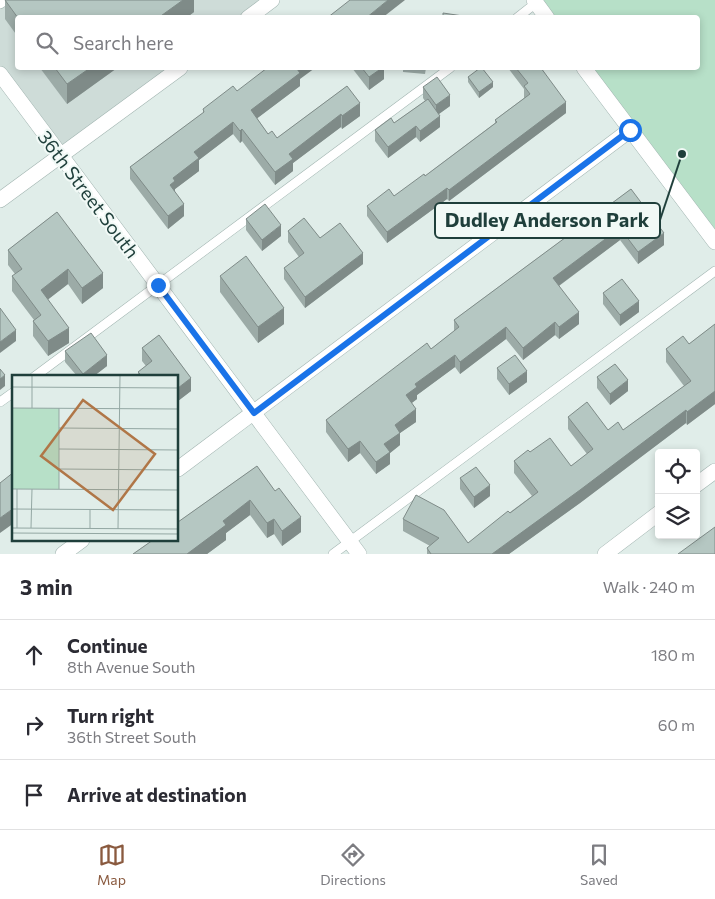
<!DOCTYPE html>
<html lang="en">
<head>
<meta charset="utf-8">
<style>
	:root { --surface:#fff; --page:#f7f7f7; --text:#2b2b33; --muted:#7c7c81; --line:#e1e1e2; --accent:#8a5a3f }
	body { margin:0; font-family:Commissioner,sans-serif; background:var(--page); color:var(--text) }
	.controls { position:absolute; right:15px; bottom:15px; display:grid; overflow:hidden; border-radius:5px; box-shadow:0 2px 8px #0003 }
	.controls button { width:45px; height:45px; display:grid; place-items:center; padding:0; border:0; border-bottom:1px solid var(--line); background:var(--surface); color:var(--text); font:25px sans-serif }
	.stop { position:absolute; width:15px; height:15px; margin:-11px; border:4px solid #1a73e8; border-radius:50%; background:#fff }
	.stop.end { background:#1a73e8; border-color:#fff; box-shadow:0 1px 5px #0008 }
	.list { margin:0; padding:0; list-style:none }
	h2 { display:flex; justify-content:space-between; align-items:center; height:65px; margin:0; padding:0 20px; font-size:21px }
	h2 small { font-size:16px; font-weight:400; color:var(--muted) }
	.list li { display:grid; grid-template-columns:32px 1fr auto; gap:15px; align-items:center; box-sizing:border-box; height:70px; padding:0 20px; border-top:1px solid var(--line) }
	.list b { display:block; font-size:19px; white-space:nowrap }
	.list p { margin:0; font-size:16px; white-space:nowrap; color:var(--muted) }
	.list em { font-size:16px; font-style:normal; color:var(--muted) }
	.icon { flex:none; width:28px; height:28px; fill:none; stroke:currentColor; stroke-width:2; stroke-linecap:round; stroke-linejoin:round }
	.map { position:relative; flex:none; width:715px; height:554px; overflow:hidden }
	.search { position:absolute; background:var(--surface); box-shadow:0 2px 8px #0003; left:15px; right:15px; top:15px; height:55px; display:flex; align-items:center; gap:12px; box-sizing:border-box; padding:0 18px; border-radius:5px; color:var(--muted); font-size:19px }
	.sheet { height:275px; background:var(--surface) }
	nav { display:flex; justify-content:space-around; align-items:center; box-sizing:border-box; height:70px; border-top:1px solid var(--line); background:var(--surface); font-size:14px; color:var(--muted) }
	nav a { display:grid; justify-items:center; gap:2px }
	nav .on { color:var(--accent) }
	.map>svg:first-child { display:block }
	.built { fill:#cedcd8 }
	.green { fill:#b7e0c8 }
	.lines { fill:none; stroke-linecap:round; stroke-linejoin:round }
	.lane-casing { stroke:#a2b5b1; stroke-width:10 }
	.street-casing { stroke:#a2b5b1; stroke-width:16 }
	.lane { stroke:#fff; stroke-width:9 }
	.street { stroke:#fff; stroke-width:15 }
	.wall { fill:#9caba7 }
	.shaded-wall { fill:#7f8b88 }
	.building { fill:#b5c7c2; stroke:#7f8b88 }
	.route { stroke:#1a73e8; stroke-width:6 }
	.labels { text-anchor:middle; dominant-baseline:central; stroke-width:4; stroke-linejoin:round; paint-order:stroke }
	.street-label { font-size:19px; fill:#1f3f3b; stroke:#f1f9f6 }
	.inset-road { fill:none; stroke:#93a7a3; stroke-width:1 }
	.view { fill:#b07647; fill-opacity:0.15; stroke:#b07647; stroke-width:2.5 }
	.inset-edge { fill:none; stroke:#1f3f3b; stroke-width:2.5 }
	.leader { fill:none; stroke:#1f3f3b; stroke-width:2 }
	.callout-dot { fill:#1f3f3b; stroke:#f1f9f6; stroke-width:2 }
	.callout { fill:#f1f9f6; stroke:#1f3f3b; stroke-width:2 }
	.callout-label { font-size:20px; text-anchor:middle; font-weight:bold; fill:#1f3f3b }
</style>
</head>
<body>
<div class="map">
<svg width="715" height="554" viewBox="0 0 715 554">
	<rect width="100%" height="100%" fill="#e0ede9"/>
	<!-- built -->
	<path class="built" d="M 0,0 L 270,0 L 247,17 L 18,18 L 18,68 L 179,68 L 60,156 L 0,74 Z"/>
	<!-- green -->
	<path class="green" d="M 534,0 L 715,0 L 715,241 L 585,68 L 698,68 L 698,18 L 547,17 Z"/>
	<g class="lines">
		<!-- lane casing -->
		<g class="lane-casing">
			<g id="lane">
				<path d="M 0,4 L 6,0"/>
				<path d="M 517,18 L 536,3"/>
				<path d="M 34,377 L 450,68"/>
				<path d="M 0,402 L 14,392"/>
				<path d="M 333,554 L 715,271"/>
			</g>
		</g>
		<!-- street casing -->
		<g class="street-casing">
			<g id="street">
				<path d="M 534,0 L 547,18"/>
				<path d="M 248,18 L 272,0"/>
				<path d="M 584,68 L 715,242"/>
				<path d="M 0,74 L 359,554"/>
				<path d="M 0,200 L 180,68"/>
				<path d="M 178,469 L 630,130"/>
				<path d="M 696,485 L 715,471"/>
				<path d="M 63,554 L 82,540"/>
				<path d="M 605,554 L 659,513"/>
			</g>
		</g>
		<!-- lane -->
		<use href="#lane" class="lane"/>
		<!-- street -->
		<use href="#street" class="street"/>
	</g>
	<!-- wall -->
	<g class="wall">
		<path d="M 5,0 L 194,0 L 194,12 L 186,18 L 18,18 L 18,37 L 5,19 Z"/>
		<path d="M 40,68 L 117,68 L 67,104 Z"/>
		<path d="M 352,68 L 384,68 L 384,79 L 369,90 Z"/>
		<path d="M 403,68 L 426,68 L 425,74 L 403,72 Z"/>
		<path d="M 508,68 L 541,68 L 566,113 L 449,201 L 447,199 L 387,243 L 367,216 L 367,206 L 394,196 L 425,176 L 495,123 L 495,120 L 524,98 L 524,89 Z"/>
		<path d="M 468,77 L 493,87 L 479,98 L 468,82 Z"/>
		<path d="M 300,79 L 300,86 L 257,118 L 268,134 L 277,138 L 347,86 L 360,116 L 342,129 L 341,127 L 293,163 L 293,171 L 275,185 L 242,141 L 240,143 L 233,134 L 199,160 L 199,171 L 175,189 L 175,192 L 184,216 L 168,229 L 130,179 L 130,167 L 203,113 L 203,109 L 237,91 Z"/>
		<path d="M 423,87 L 450,106 L 439,114 L 440,127 L 420,142 L 416,137 L 388,158 L 375,141 L 375,130 L 394,123 L 425,101 L 423,98 Z"/>
		<path d="M 631,189 L 664,245 L 638,264 L 620,240 L 559,286 L 579,324 L 559,339 L 555,335 L 523,360 L 506,339 L 460,374 L 455,367 L 417,395 L 417,399 L 412,403 L 416,422 L 400,433 L 400,445 L 390,453 L 390,464 L 376,474 L 360,453 L 348,462 L 326,432 L 326,420 L 431,349 L 454,331 L 454,320 Z"/>
		<path d="M 57,212 L 103,288 L 82,304 L 68,284 L 48,299 L 69,343 L 48,356 L 33,336 L 33,321 L 34,320 L 12,291 L 12,276 L 15,274 L 8,265 L 8,250 Z"/>
		<path d="M 246,219 L 281,236 L 262,251 L 246,230 Z"/>
		<path d="M 288,231 L 320,238 L 363,264 L 305,308 L 284,279 L 284,268 L 299,257 L 288,242 Z"/>
		<path d="M 220,276 L 284,324 L 258,343 L 220,292 Z"/>
		<path d="M 603,293 L 639,312 L 620,326 L 603,304 Z"/>
		<path d="M 715,324 L 715,404 L 687,425 L 686,423 L 580,503 L 509,554 L 427,554 L 427,548 L 430,546 L 403,531 L 403,519 L 468,543 L 532,496 L 514,473 L 514,461 L 530,452 L 571,466 L 587,454 L 568,429 L 568,417 L 608,430 L 623,430 L 684,386 L 666,362 L 666,349 L 689,344 Z"/>
		<path d="M 159,335 L 191,378 L 191,391 L 178,401 L 178,376 L 138,376 L 138,372 L 146,366 L 142,361 L 142,348 Z"/>
		<path d="M 65,351 L 107,366 L 94,376 L 77,376 L 65,362 Z"/>
		<path d="M 497,368 L 527,382 L 509,395 L 497,379 Z"/>
		<path d="M 597,377 L 628,391 L 610,405 L 597,388 Z"/>
		<path d="M 257,466 L 301,532 L 282,546 L 274,534 L 267,538 L 250,515 L 226,533 L 226,540 L 207,554 L 133,554 Z"/>
		<path d="M 460,478 L 490,496 L 474,508 L 460,489 Z"/>
	</g>
	<!-- shaded-wall -->
	<g class="shaded-wall">
		<path d="M 183,0 L 194,0 L 194,12 L 186,18 L 158,18 Z"/>
		<path d="M 388,0 L 405,0 L 382,18 L 366,18 Z"/>
		<path d="M 90,68 L 117,68 L 67,104 L 67,84 Z"/>
		<path d="M 298,68 L 315,68 L 300,79 L 300,86 L 251,123 L 251,110 Z"/>
		<path d="M 382,68 L 384,68 L 384,79 L 369,90 L 369,77 Z"/>
		<path d="M 493,82 L 493,87 L 479,98 L 479,92 Z"/>
		<path d="M 450,95 L 450,106 L 436,116 L 436,105 Z"/>
		<path d="M 566,102 L 566,113 L 449,201 L 449,190 Z"/>
		<path d="M 360,103 L 360,116 L 342,129 L 342,116 Z"/>
		<path d="M 341,114 L 341,127 L 293,163 L 293,171 L 275,185 L 275,172 L 289,154 Z"/>
		<path d="M 440,116 L 440,127 L 420,142 L 420,131 Z"/>
		<path d="M 233,122 L 233,134 L 199,160 L 199,171 L 175,189 L 175,194 L 170,185 L 173,178 L 194,152 Z"/>
		<path d="M 416,126 L 416,137 L 388,158 L 388,147 Z"/>
		<path d="M 242,129 L 242,141 L 240,143 L 240,131 Z"/>
		<path d="M 447,188 L 447,199 L 387,243 L 387,232 Z"/>
		<path d="M 184,204 L 184,216 L 168,229 L 168,216 Z"/>
		<path d="M 281,225 L 281,236 L 262,251 L 262,240 Z"/>
		<path d="M 620,228 L 620,240 L 553,290 L 553,278 Z"/>
		<path d="M 664,233 L 664,245 L 638,264 L 638,252 Z"/>
		<path d="M 363,253 L 363,264 L 305,308 L 305,297 Z"/>
		<path d="M 68,269 L 68,284 L 41,305 L 41,290 Z"/>
		<path d="M 103,273 L 103,288 L 82,304 L 82,288 Z"/>
		<path d="M 639,301 L 639,312 L 620,326 L 620,315 Z"/>
		<path d="M 284,308 L 284,324 L 258,343 L 258,327 Z"/>
		<path d="M 579,312 L 579,324 L 559,339 L 559,327 Z"/>
		<path d="M 555,322 L 555,335 L 523,360 L 523,348 Z"/>
		<path d="M 506,327 L 506,339 L 460,374 L 460,362 Z"/>
		<path d="M 69,328 L 69,343 L 48,356 L 48,341 Z"/>
		<path d="M 16,330 L 16,341 L 0,353 L 0,342 Z"/>
		<path d="M 107,355 L 107,366 L 94,376 L 83,376 L 83,374 Z"/>
		<path d="M 455,355 L 455,367 L 417,395 L 417,399 L 406,407 L 406,395 L 415,384 Z"/>
		<path d="M 527,371 L 527,382 L 509,395 L 509,384 Z"/>
		<path d="M 5,375 L 5,386 L 0,390 L 0,379 Z"/>
		<path d="M 191,378 L 191,391 L 178,401 L 178,388 Z"/>
		<path d="M 628,380 L 628,391 L 610,405 L 610,394 Z"/>
		<path d="M 715,391 L 715,404 L 687,425 L 687,412 Z"/>
		<path d="M 416,409 L 416,422 L 400,433 L 400,445 L 390,453 L 390,464 L 376,474 L 376,462 L 384,444 L 395,425 Z"/>
		<path d="M 686,410 L 686,423 L 580,503 L 509,554 L 492,554 Z"/>
		<path d="M 360,441 L 360,453 L 348,462 L 348,449 Z"/>
		<path d="M 490,485 L 490,496 L 474,508 L 474,497 Z"/>
		<path d="M 250,500 L 250,515 L 226,533 L 226,540 L 207,554 L 187,554 L 223,521 Z"/>
		<path d="M 14,508 L 14,523 L 0,533 L 0,518 Z"/>
		<path d="M 301,517 L 301,532 L 282,546 L 282,531 Z"/>
		<path d="M 274,519 L 274,534 L 267,538 L 267,523 Z"/>
	</g>
	<!-- building -->
	<g class="building">
		<path d="M 5,0 L 183,0 L 158,18 L 18,18 Z"/>
		<path d="M 350,0 L 388,0 L 366,18 L 327,18 Z"/>
		<path d="M 443,13 L 463,16 L 463,18 L 443,18 Z"/>
		<path d="M 55,68 L 90,68 L 67,84 Z"/>
		<path d="M 267,68 L 298,68 L 297,69 L 300,73 L 251,110 L 268,134 L 272,131 L 277,138 L 347,86 L 360,103 L 342,116 L 341,114 L 289,154 L 293,159 L 275,172 L 242,129 L 240,131 L 233,122 L 194,152 L 199,158 L 173,178 L 175,181 L 170,185 L 184,204 L 168,216 L 130,167 L 204,112 L 203,109 L 233,86 L 237,91 Z"/>
		<path d="M 362,68 L 382,68 L 369,77 Z"/>
		<path d="M 480,68 L 482,68 L 493,82 L 479,92 L 468,77 Z"/>
		<path d="M 516,68 L 541,68 L 566,102 L 449,190 L 447,188 L 387,232 L 367,206 L 389,189 L 394,196 L 424,174 L 425,176 L 497,122 L 495,120 L 530,94 L 524,86 L 528,83 Z"/>
		<path d="M 437,77 L 450,95 L 436,105 L 423,87 Z"/>
		<path d="M 428,99 L 440,116 L 420,131 L 416,126 L 388,147 L 375,130 L 391,118 L 394,123 Z"/>
		<path d="M 631,189 L 664,233 L 638,252 L 620,228 L 553,278 L 579,312 L 559,327 L 555,322 L 523,348 L 506,327 L 460,362 L 455,355 L 415,384 L 417,387 L 406,395 L 416,409 L 395,425 L 400,433 L 384,444 L 390,452 L 376,462 L 360,441 L 348,449 L 326,420 L 427,343 L 431,349 L 459,327 L 454,320 Z"/>
		<path d="M 265,204 L 281,225 L 262,240 L 246,219 Z"/>
		<path d="M 57,212 L 103,273 L 82,288 L 68,269 L 41,290 L 69,328 L 48,341 L 33,321 L 41,315 L 12,276 L 22,269 L 8,250 Z"/>
		<path d="M 304,218 L 320,238 L 340,223 L 363,253 L 305,297 L 284,268 L 304,253 L 288,231 Z"/>
		<path d="M 246,256 L 284,308 L 258,327 L 220,276 Z"/>
		<path d="M 622,279 L 639,301 L 620,315 L 603,293 Z"/>
		<path d="M 0,308 L 16,330 L 0,342 Z"/>
		<path d="M 715,324 L 715,391 L 687,412 L 686,410 L 580,490 L 492,554 L 431,554 L 427,548 L 439,538 L 403,519 L 416,495 L 444,510 L 468,543 L 508,511 L 510,513 L 538,492 L 514,461 L 528,450 L 530,452 L 550,438 L 571,466 L 593,449 L 568,417 L 587,402 L 608,430 L 618,422 L 623,430 L 691,381 L 666,349 L 683,336 L 689,344 Z"/>
		<path d="M 91,333 L 107,355 L 83,374 L 65,351 Z"/>
		<path d="M 159,335 L 191,378 L 178,388 L 178,376 L 142,376 L 138,372 L 152,361 L 142,348 Z"/>
		<path d="M 515,355 L 527,371 L 509,384 L 497,368 Z"/>
		<path d="M 615,364 L 628,380 L 610,394 L 597,377 Z"/>
		<path d="M 0,369 L 5,375 L 0,379 Z"/>
		<path d="M 257,466 L 275,491 L 279,488 L 301,517 L 282,531 L 274,519 L 267,523 L 250,500 L 223,521 L 226,525 L 187,554 L 133,554 L 153,540 L 178,540 L 178,522 Z"/>
		<path d="M 476,467 L 490,485 L 474,497 L 460,478 Z"/>
		<path d="M 14,472 L 14,508 L 0,518 L 0,483 Z"/>
		<path d="M 715,527 L 715,554 L 678,554 Z"/>
	</g>
	<g class="lines">
		<!-- route -->
		<path class="route" d="M 158,285 L 254,413 L 630,130"/>
	</g>
	<g class="labels">
		<!-- street labels -->
		<g class="street-label">
			<text transform="translate(89 194) rotate(53)">36th Street South</text>
		</g>
	</g>
	<!-- overview -->
	<g transform="translate(12 375)">
		<rect width="166" height="166" fill="#e0ede9"/>
		<path d="M 0,33 L 47,33 L 47,114 L 0,114 Z" fill="#b7e0c8"/>
		<path class="inset-road" d="M 0,12 L 167,13M 0,33 L 167,34M 20,33 L 20,0M 47,53 L 167,54M 47,74 L 167,75M 47,94 L 167,95M 0,114 L 167,115M 47,114 L 47,33M 0,134 L 167,135M 0,153 L 167,154M 5,153 L 5,114M 19,153 L 20,114M 78,153 L 78,134M 106,154 L 108,0M 0,158 L 167,159"/>
		<path class="view" d="M 71,25 L 143,79 L 101,135 L 29,81 Z"/>
		<rect width="166" height="166" class="inset-edge"/>
	</g>
	<!-- callouts -->
	<path class="leader" d="M682 154L660 220"/>
	<circle class="callout-dot" cx="682" cy="154" r="5"/>
	<rect class="callout" x="435" y="203" width="225" height="35" rx="5"/>
	<g class="callout-label">
		<text x="547" y="227">Dudley Anderson Park</text>
	</g>
</svg>
<div class="controls">
<button><svg class="icon" aria-label="locate" viewBox="0 0 24 24"><circle cx="12" cy="12" r="6"/><path d="M12 2v4M12 18v4M2 12h4M18 12h4"/></svg></button>
<button><svg class="icon" aria-label="layers" viewBox="0 0 24 24"><path d="M12 4l9 5-9 5-9-5zM3 14l9 5 9-5"/></svg></button>
</div>
<div class="stop" style="left:630px;top:130px"></div>
<div class="stop end" style="left:158px;top:285px"></div>
<div class="search"><svg class="icon" aria-label="search" viewBox="0 0 24 24"><circle cx="10" cy="10" r="6"/><path d="M15 15l6 6"/></svg>Search here</div>
</div>
<section class="sheet">
<h2>3 min<small>Walk · 240 m</small></h2>
<ul class="list">
<li><svg class="icon" aria-label="ahead" viewBox="0 0 24 24"><path d="M12 20V5M6 11l6-6 6 6"/></svg><div><b>Continue</b><p>8th Avenue South</p></div><em>180 m</em></li>
<li><svg class="icon" aria-label="right" viewBox="0 0 24 24"><path d="M7 20v-9h11M14 6l5 5-5 5"/></svg><div><b>Turn right</b><p>36th Street South</p></div><em>60 m</em></li>
<li><svg class="icon" aria-label="arrive" viewBox="0 0 24 24"><path d="M6 21V4h12l-3 4 3 4H6"/></svg><div><b>Arrive at destination</b></div></li>
</ul>
</section>
<nav>
<a class="on"><svg class="icon" aria-label="map" viewBox="0 0 24 24"><path d="M3 6l6-2 6 2 6-2v14l-6 2-6-2-6 2zM9 4v14M15 6v14"/></svg>Map</a>
<a><svg class="icon" aria-label="directions" viewBox="0 0 24 24"><path d="M12 3l9 9-9 9-9-9zM9 14v-3h6M13 9l2 2-2 2"/></svg>Directions</a>
<a><svg class="icon" aria-label="saved" viewBox="0 0 24 24"><path d="M7 4h10v16l-5-4-5 4z"/></svg>Saved</a>
</nav>
</body>
</html>
